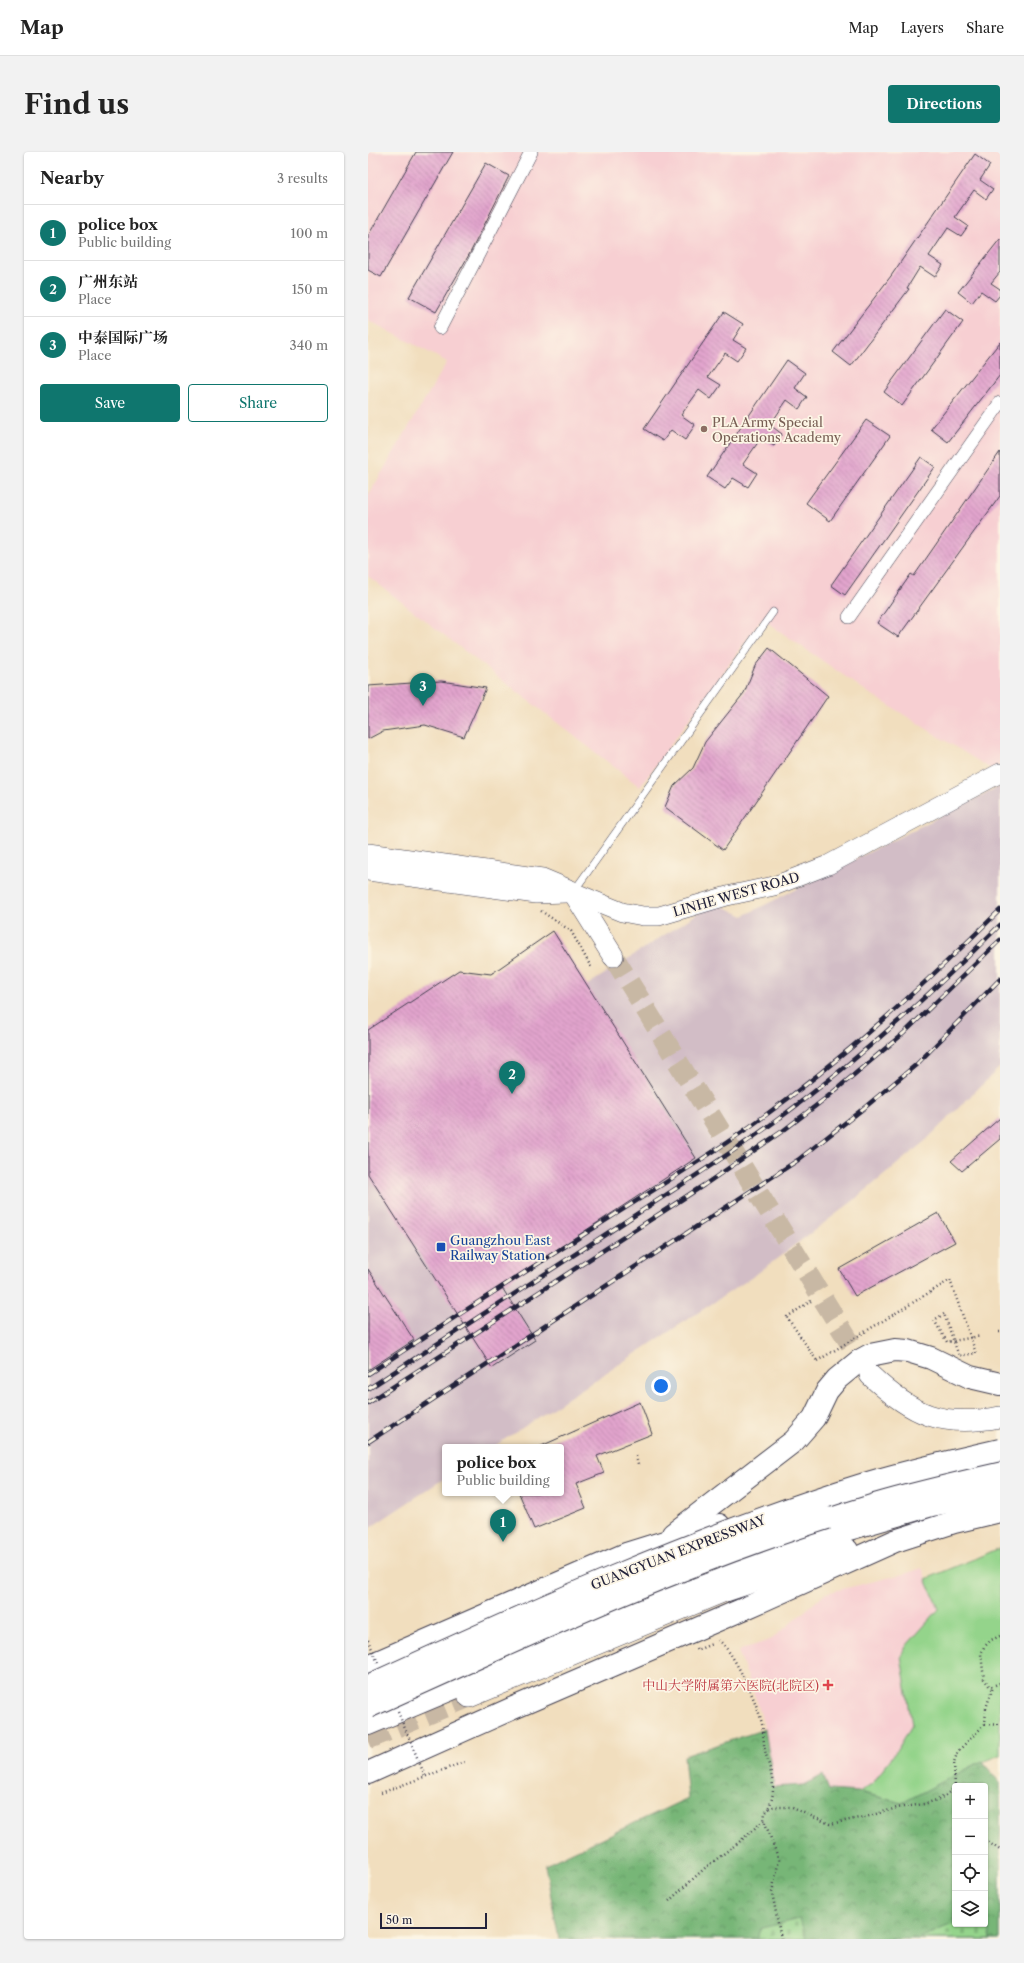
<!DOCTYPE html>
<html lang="en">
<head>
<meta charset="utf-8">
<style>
	:root { --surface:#fff; --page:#f2f2f2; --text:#222; --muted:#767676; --line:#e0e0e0; --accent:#0f766e }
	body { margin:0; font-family:"Libre Caslon Text","Noto Serif SC",serif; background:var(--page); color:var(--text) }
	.controls { position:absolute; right:12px; bottom:12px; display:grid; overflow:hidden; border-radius:4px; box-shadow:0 1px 3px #0004 }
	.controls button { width:36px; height:36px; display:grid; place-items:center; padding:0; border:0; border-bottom:1px solid var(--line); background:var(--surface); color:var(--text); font:20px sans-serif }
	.scale { position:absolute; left:12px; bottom:10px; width:107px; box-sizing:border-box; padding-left:4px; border:2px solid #22223b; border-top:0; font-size:11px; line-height:14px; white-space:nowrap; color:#22223b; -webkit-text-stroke:3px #fcf5e5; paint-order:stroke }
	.you { position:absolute; left:293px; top:1234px; width:14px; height:14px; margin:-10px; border:3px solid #fff; border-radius:50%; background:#1a73e8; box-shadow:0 0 0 6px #1a73e833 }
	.badge { display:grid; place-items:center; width:26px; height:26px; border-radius:50%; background:var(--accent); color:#fff; font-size:13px; font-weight:700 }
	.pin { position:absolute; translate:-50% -33px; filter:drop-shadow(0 1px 2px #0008) }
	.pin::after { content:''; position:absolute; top:21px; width:14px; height:12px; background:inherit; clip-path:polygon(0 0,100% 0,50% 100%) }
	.popup { position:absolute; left:74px; top:1292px; width:122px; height:52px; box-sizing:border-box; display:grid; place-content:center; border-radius:4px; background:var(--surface); filter:drop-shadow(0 1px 3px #0005); font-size:13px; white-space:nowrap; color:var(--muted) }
	.popup b { font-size:15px; color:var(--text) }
	.popup::after { content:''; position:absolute; left:50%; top:100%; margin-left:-8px; border:8px solid transparent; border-top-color:var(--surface) }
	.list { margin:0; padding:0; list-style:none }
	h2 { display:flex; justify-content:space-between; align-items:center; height:52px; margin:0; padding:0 16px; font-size:17px }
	h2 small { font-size:13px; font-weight:400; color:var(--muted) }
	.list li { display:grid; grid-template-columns:26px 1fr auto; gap:12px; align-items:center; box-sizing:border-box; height:56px; padding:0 16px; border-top:1px solid var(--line) }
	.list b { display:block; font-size:15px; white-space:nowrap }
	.list p { margin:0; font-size:13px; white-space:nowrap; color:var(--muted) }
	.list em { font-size:13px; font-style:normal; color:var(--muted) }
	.actions { display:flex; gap:8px; padding:12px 16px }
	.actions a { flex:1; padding:9px 0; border:1px solid var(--accent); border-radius:4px; text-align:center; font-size:14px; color:var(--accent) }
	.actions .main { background:var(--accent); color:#fff }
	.icon { flex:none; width:22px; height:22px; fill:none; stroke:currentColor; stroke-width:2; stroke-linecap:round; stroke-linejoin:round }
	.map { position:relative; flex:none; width:632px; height:1787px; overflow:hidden; border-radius:4px }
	header { display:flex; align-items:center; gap:24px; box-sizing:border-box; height:56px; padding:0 20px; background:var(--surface); border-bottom:1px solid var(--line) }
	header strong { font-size:19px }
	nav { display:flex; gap:22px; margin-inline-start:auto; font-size:14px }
	.intro { display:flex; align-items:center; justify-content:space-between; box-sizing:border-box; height:96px; padding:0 24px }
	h1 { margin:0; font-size:28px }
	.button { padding:10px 18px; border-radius:4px; background:var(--accent); color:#fff; font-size:14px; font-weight:700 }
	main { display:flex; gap:24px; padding:0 24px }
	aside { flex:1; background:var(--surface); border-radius:4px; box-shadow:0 1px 3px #0004 }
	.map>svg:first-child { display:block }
	.built { fill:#f7cfd2 }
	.railway { fill:#d2bdc6 }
	.grass { fill:#94d48b; stroke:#5b7b63 }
	.forest { fill:url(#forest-crowns); stroke:#4c6c59; fill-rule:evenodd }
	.cemetery { fill:url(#cemetery-stones); stroke:#5b7b63 }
	.building { fill:url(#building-back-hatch) }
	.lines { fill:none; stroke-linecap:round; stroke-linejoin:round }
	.primary-tunnel { stroke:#c8b8a4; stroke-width:21; stroke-dasharray:21 10; stroke-linecap:butt }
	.lane-casing { stroke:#413e4f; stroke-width:8 }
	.street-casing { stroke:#413e4f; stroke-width:14 }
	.secondary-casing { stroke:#413e4f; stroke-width:20 }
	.primary-casing { stroke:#413e4f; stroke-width:22 }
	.highway-casing { stroke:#413e4f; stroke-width:24 }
	.path { stroke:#413e4f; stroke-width:2.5; stroke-dasharray:1 3; stroke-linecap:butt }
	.lane { stroke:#fff; stroke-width:7 }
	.street { stroke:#fff; stroke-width:13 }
	.secondary { stroke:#fff; stroke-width:19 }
	.primary { stroke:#fff; stroke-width:21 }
	.highway { stroke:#fff; stroke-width:22 }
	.rail-casing { stroke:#22223b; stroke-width:4.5 }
	.rail { stroke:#fcf5e5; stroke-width:3; stroke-dasharray:9; stroke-linecap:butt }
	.highway-bridge-casing { stroke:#413e4f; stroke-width:24; stroke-linecap:butt }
	.path-bridge { stroke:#413e4f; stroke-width:2.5; stroke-dasharray:1 3; stroke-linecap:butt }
	.highway-bridge { stroke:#fff; stroke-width:22 }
	.education-dot { fill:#8d6e63; stroke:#fcf5e5; stroke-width:1.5 }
	.transit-dot { fill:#1a4fb4; stroke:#fcf5e5; stroke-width:1.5 }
	.health-dot { fill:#e0444e; stroke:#fcf5e5; stroke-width:1.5 }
	.labels { text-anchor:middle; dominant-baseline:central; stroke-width:3.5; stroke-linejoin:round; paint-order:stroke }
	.education-label { font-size:13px; fill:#785e54; stroke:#fcf5e5; text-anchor:start }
	.street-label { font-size:13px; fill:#22223b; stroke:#fcf5e5 }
	.transit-label { font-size:13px; fill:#164399; stroke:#fcf5e5; text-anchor:start }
	.health-label { font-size:13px; fill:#be3a42; stroke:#fcf5e5; text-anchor:end }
</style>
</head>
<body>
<header>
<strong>Map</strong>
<nav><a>Map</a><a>Layers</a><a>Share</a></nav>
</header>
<div class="intro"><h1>Find us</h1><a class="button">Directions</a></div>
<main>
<aside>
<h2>Nearby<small>3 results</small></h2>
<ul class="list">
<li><span class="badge">1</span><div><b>police box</b><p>Public building</p></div><em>100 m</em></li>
<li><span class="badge">2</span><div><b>广州东站</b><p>Place</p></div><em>150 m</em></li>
<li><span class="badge">3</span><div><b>中泰国际广场</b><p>Place</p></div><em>340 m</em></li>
</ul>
<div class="actions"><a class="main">Save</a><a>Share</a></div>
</aside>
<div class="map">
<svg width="632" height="1787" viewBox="0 0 632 1787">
	<defs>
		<pattern id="forest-crowns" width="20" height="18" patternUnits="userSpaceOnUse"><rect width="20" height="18" fill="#77b677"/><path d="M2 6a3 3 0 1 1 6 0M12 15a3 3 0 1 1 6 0" fill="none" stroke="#619463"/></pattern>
		<pattern id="cemetery-stones" width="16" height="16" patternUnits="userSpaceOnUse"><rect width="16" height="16" fill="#94d48b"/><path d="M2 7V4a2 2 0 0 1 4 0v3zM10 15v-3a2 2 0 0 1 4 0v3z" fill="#7fb679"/></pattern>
		<pattern id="building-back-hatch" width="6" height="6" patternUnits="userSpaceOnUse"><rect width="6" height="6" fill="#e2a4cd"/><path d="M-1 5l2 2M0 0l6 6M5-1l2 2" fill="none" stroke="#b785a8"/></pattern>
	</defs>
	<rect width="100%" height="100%" fill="#fcf5e5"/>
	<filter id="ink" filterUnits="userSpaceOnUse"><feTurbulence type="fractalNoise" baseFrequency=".025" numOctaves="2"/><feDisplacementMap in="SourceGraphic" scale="8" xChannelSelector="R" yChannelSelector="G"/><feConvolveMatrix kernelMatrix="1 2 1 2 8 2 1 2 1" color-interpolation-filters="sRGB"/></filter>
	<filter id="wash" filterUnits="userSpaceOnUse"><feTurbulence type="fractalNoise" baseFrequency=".012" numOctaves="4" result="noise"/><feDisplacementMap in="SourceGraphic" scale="16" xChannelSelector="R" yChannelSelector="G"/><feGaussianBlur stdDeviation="0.9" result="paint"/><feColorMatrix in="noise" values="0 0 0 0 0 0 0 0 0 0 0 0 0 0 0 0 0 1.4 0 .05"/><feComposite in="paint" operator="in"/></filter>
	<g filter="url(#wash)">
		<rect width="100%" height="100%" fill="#f1debe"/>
		<!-- built -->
		<g class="built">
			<path d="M 0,0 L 632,0 L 632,612 L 623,617 L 501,541 L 394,467 L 272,635 L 0,424 L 0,344 L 79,210 L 0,168 Z"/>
			<path d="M 554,1416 L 571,1457 L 539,1493 L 533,1504 L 544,1573 L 531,1595 L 505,1631 L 491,1640 L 461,1638 L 454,1623 L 436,1633 L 405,1635 L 397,1577 L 389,1550 L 370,1499 L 404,1487 L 458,1441 L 536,1422 Z"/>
		</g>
		<!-- railway -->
		<path class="railway" d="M 632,634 L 632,915 L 557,989 L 485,1049 L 386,1124 L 125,1295 L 77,1295 L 77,1326 L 0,1377 L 0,976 L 347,750 L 375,764 Z"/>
		<!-- grass -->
		<path class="grass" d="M 632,1396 L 632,1603 L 614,1610 L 534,1651 L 491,1640 L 505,1631 L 531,1595 L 544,1573 L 533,1504 L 539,1493 L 571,1457 L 558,1427 Z"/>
		<!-- forest -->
		<path class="forest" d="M 397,1577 L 406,1635 L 436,1633 L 455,1623 L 461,1638 L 491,1640 L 534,1651 L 614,1609 L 632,1631 L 632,1787 L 191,1787 L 177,1713 L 320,1646 L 316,1604 ZM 587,1634 L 617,1634 L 617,1772 L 587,1772 Z"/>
		<!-- cemetery -->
		<g class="cemetery">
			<path d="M 617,1758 L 623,1787 L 549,1787 L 587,1771 L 617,1772 Z"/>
			<path d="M 432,1767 L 438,1787 L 389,1787 L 394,1776 Z"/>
		</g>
		<g id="blocks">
			<!-- building -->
			<g class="building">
				<path d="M 48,0 L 85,0 L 13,125 L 0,118 L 0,84 Z"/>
				<path d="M 607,2 L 622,13 L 612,28 L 625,37 L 618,47 L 606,38 L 587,65 L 600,74 L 593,84 L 580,76 L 561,104 L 575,113 L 567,125 L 552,115 L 539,136 L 541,137 L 483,214 L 465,200 L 523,124 Z"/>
				<path d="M 118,11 L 141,24 L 102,101 L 68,160 L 41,145 Z"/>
				<path d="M 632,87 L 632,120 L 623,131 L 632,137 L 632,143 L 627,149 L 613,139 L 604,151 L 590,140 Z"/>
				<path d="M 577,157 L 595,170 L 534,254 L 516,240 Z"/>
				<path d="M 356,160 L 375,172 L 365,188 L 378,196 L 369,209 L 357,201 L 340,225 L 353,233 L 343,247 L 331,238 L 313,263 L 327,273 L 317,288 L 303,278 L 295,289 L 276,277 Z"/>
				<path d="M 632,190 L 632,223 L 580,290 L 563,277 Z"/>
				<path d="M 419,208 L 437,221 L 427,236 L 439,245 L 431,257 L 419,248 L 402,273 L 414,282 L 406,294 L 393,286 L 375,312 L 389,321 L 380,335 L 365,326 L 357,337 L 339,325 Z"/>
				<path d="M 498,268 L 522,284 L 462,369 L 438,351 Z"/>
				<path d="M 632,300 L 632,344 L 530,485 L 509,471 L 543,422 L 546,424 Z"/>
				<path d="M 553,305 L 567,315 L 477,443 L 463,433 Z"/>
				<path d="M 401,496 L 460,544 L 355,698 L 297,655 L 306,634 L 325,616 L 337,590 L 376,541 L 387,514 Z"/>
				<path d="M 73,529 L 118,536 L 96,585 L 57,573 L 15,579 L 0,587 L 0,534 Z"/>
				<path d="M 185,779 L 328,1006 L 133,1134 L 167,1188 L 124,1216 L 0,1022 L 0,878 L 91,818 L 123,822 Z"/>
				<path d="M 632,966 L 632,987 L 594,1019 L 583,1009 Z"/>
				<path d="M 570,1061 L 587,1090 L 487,1144 L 471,1117 Z"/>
				<path d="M 0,1117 L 46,1188 L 0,1218 Z"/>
				<path d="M 272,1250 L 284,1282 L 229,1304 L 236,1321 L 208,1332 L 218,1356 L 166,1377 L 151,1341 L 193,1341 L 193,1295 L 171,1295 Z"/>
			</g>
		</g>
	</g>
	<g filter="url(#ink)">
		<use href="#blocks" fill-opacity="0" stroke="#413e4f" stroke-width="1"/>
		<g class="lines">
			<!-- primary-tunnel -->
			<g class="primary-tunnel">
				<path d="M 245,804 L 501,1222"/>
				<path d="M 0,1587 L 101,1545"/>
			</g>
			<!-- lane casing -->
			<g class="lane-casing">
				<path id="lane" d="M 206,739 L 405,460"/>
			</g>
			<!-- street casing -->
			<g class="street-casing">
				<g id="street">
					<path d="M 72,176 L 163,0"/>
					<path d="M 481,465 L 632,251"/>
				</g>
			</g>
			<!-- secondary casing -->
			<g class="secondary-casing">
				<path id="secondary" d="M 205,740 L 254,760 L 275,764 L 291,764 L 359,744 L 406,734 L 460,713 L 632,621"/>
			</g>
			<!-- primary casing -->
			<g class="primary-casing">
				<g id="primary">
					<path d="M 0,702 L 174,727 L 205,740"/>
					<path d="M 0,718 L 168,741 L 198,740"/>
					<path d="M 205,740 L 245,804"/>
					<path d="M 502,1223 C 544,1263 574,1276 632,1265"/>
					<path d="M 101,1545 L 359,1438"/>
				</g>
			</g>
			<!-- highway casing -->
			<g class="highway-casing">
				<g id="highway">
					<path d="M 459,1366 L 574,1333 L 632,1319"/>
					<path d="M 305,1382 L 426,1289 L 446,1266 L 459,1239 L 469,1227 L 491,1209 L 502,1203 L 527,1198 L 540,1199 L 563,1206 L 602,1225 L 632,1232"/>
					<path d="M 359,1438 L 479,1398"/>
					<path d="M 0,1514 L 258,1402 L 351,1373"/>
					<path d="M 0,1572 L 372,1416 L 457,1384 L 564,1353 L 632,1340"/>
					<path d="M 0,1621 L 143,1557 L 380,1455 L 527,1389 L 586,1370 L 632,1359"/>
				</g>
			</g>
			<!-- path -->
			<g class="path">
				<path d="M 173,759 L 203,779 L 223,815"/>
				<path d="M 443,1149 L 419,1165 L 449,1209"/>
				<path d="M 576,1162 L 566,1168 L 579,1190 L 613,1184"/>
				<path d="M 631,1180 L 632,1180"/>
				<path d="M 268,1304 L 270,1313"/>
				<path d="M 130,1362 L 137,1376"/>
				<path d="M 632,1484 L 623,1488 L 616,1495 L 613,1502 L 616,1527 L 622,1535 L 632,1531"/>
				<path d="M 350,1488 C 364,1496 389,1551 393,1568 C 396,1578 395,1589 397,1599 C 402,1618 411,1640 399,1658"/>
				<path d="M 328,1496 L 329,1498 L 344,1492"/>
				<path d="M 617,1572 L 632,1573"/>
				<path d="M 587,1637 L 586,1610 L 590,1599 L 617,1572 L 618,1556 L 625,1535"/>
				<path d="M 13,1641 L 96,1610"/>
				<path d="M 617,1688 L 632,1698"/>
				<path d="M 301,1749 L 338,1715 L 370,1691 L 396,1668"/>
				<path d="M 413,1787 L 404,1740 L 411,1708 L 396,1668 L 397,1661 L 401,1657 L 405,1655 L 422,1655 L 462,1672 L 501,1664 L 529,1656 L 556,1652 L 572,1647 L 587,1636"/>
			</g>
			<!-- lane -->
			<use href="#lane" class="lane"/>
			<!-- street -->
			<use href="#street" class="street"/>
			<!-- secondary -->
			<use href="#secondary" class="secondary"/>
			<!-- primary -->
			<use href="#primary" class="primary"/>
			<!-- highway -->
			<use href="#highway" class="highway"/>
			<!-- rail casing -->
			<g class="rail-casing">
				<g id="rail">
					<path d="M 0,1222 C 76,1172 152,1123 229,1074 C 283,1039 339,1006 391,968 C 478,905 556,833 632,758"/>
					<path d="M 0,1237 C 85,1182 170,1126 255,1071 C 306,1037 359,1005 409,968 C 489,909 562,843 632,773"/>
					<path d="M 0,1251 L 336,1033 L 416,978 L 458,946 L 536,881 L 632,788"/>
					<path d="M 0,1290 L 430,1008 L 496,956 L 549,912 L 632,827"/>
				</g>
			</g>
			<!-- rail -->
			<use href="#rail" class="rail"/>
			<!-- highway-bridge casing -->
			<g class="highway-bridge-casing">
				<g id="highway-bridge">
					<path d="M 0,1534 C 164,1459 328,1384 500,1331 C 544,1318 588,1308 632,1298"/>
					<path d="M 0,1555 C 151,1487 301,1416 459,1366"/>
				</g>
			</g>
			<!-- path-bridge -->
			<g class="path-bridge">
				<path d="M 449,1209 L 582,1128 L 608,1201 L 591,1204 L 576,1162"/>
				<path d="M 0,1488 L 10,1511"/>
				<path d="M 30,1560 L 57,1624"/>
			</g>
			<!-- highway-bridge -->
			<use href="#highway-bridge" class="highway-bridge"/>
		</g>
	</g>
	<!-- markers -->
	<circle class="education-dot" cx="336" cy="277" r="4"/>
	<rect class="transit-dot" x="68" y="1090" width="10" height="10" rx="2"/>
	<path class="health-dot" d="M458 1527h4v4h4v4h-4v4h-4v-4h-4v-4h4z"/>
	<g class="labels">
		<!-- education labels -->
		<g class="education-label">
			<text x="344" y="270">PLA Army Special<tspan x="344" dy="15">Operations Academy</tspan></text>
		</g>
		<!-- street labels -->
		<g class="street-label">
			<text transform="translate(368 742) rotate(-16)">LINHE WEST ROAD</text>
			<text transform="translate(310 1400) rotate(-21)">GUANGYUAN EXPRESSWAY</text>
		</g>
		<!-- transit labels -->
		<g class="transit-label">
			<text x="82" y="1088">Guangzhou East<tspan x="82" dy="15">Railway Station</tspan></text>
		</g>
		<!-- health labels -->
		<g class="health-label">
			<text x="451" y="1533">中山大学附属第六医院(北院区)</text>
		</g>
	</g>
</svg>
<div class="controls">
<button>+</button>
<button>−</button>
<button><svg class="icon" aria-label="locate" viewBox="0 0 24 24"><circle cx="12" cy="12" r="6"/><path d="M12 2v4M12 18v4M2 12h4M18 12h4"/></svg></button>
<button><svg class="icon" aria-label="layers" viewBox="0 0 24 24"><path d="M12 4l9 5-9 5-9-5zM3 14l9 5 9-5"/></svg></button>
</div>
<div class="scale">50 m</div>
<div class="you"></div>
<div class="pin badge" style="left:135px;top:1390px">1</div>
<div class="popup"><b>police box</b>Public building</div>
<div class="pin badge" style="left:144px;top:942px">2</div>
<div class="pin badge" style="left:55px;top:554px">3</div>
</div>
</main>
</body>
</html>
